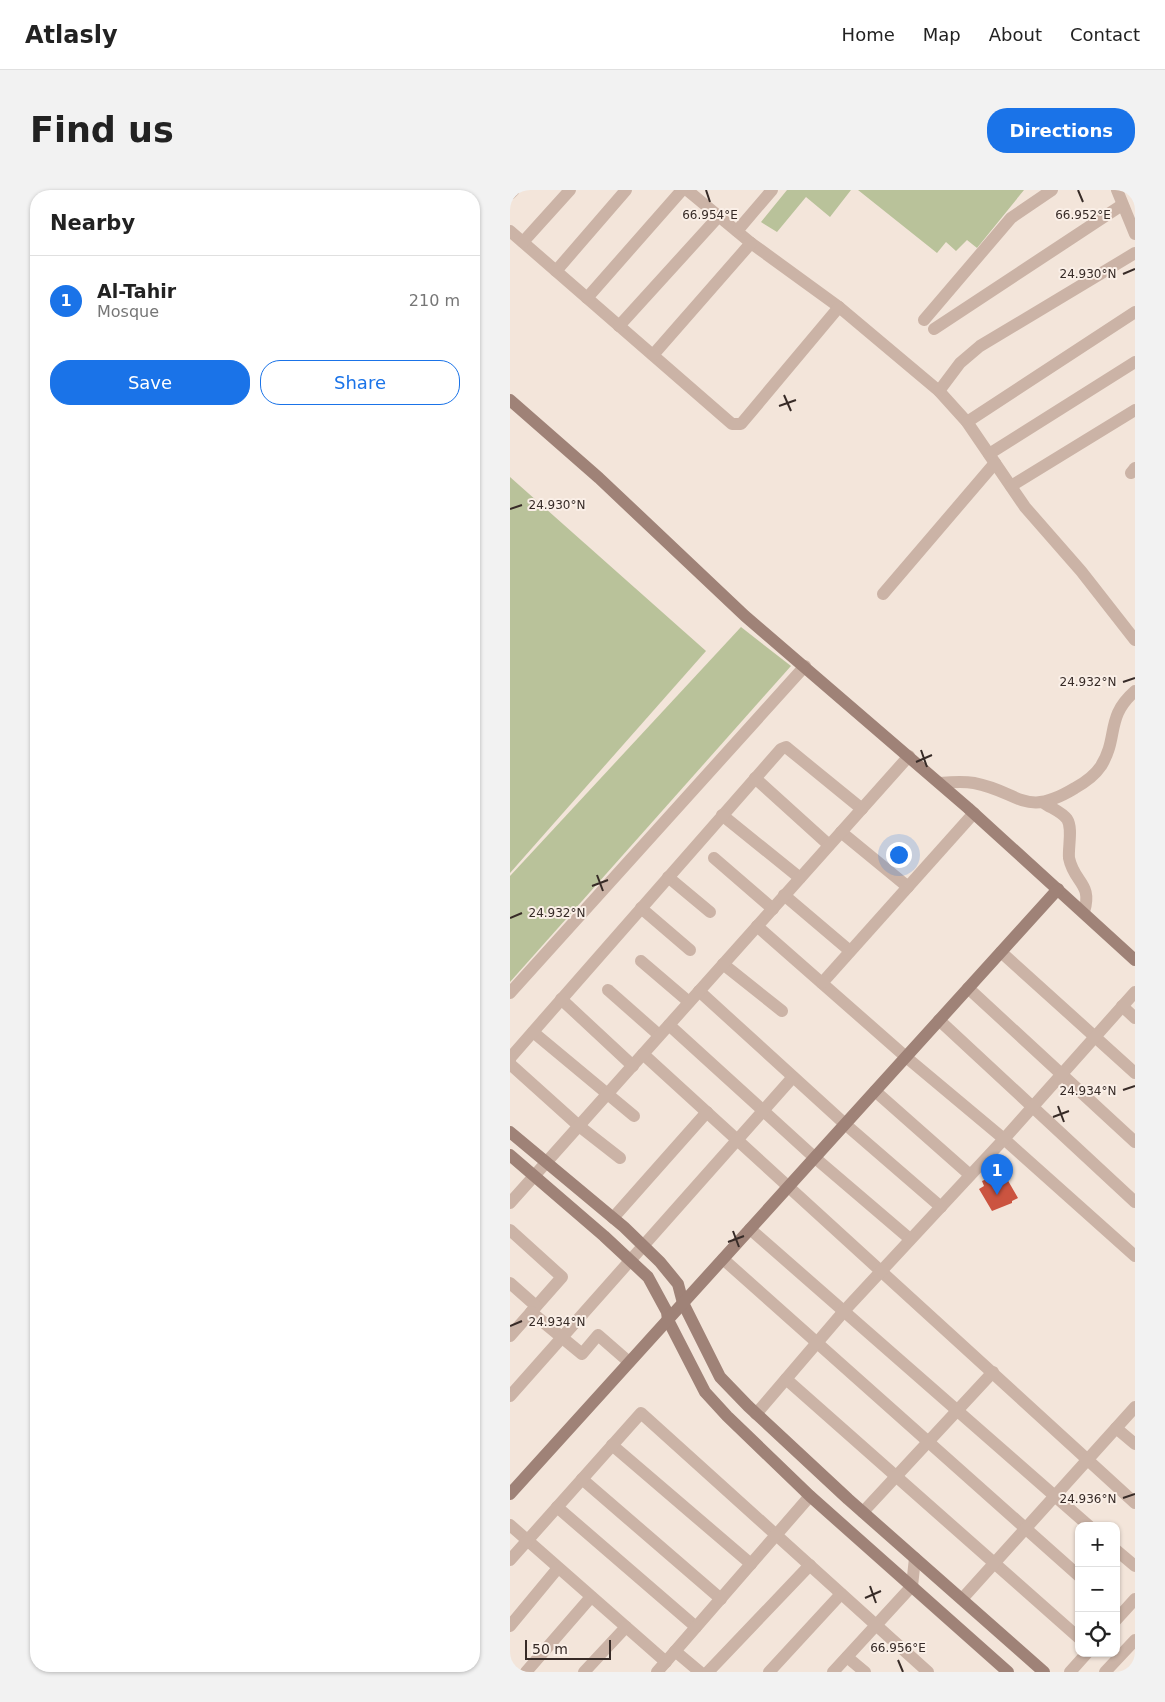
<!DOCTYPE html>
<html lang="en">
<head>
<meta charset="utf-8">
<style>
	:root { --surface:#fff; --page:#f2f2f2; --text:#222; --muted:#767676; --line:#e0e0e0; --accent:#1a73e8 }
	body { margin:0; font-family:"DejaVu Sans",sans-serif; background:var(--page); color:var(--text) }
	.controls { position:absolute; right:15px; bottom:15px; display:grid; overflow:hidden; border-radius:10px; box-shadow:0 1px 4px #0004 }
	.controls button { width:45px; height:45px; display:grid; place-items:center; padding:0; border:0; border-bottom:1px solid var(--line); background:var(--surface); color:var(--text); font:25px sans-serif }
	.scale { position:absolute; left:15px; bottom:12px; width:86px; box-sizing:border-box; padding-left:5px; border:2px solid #372b27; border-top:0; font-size:14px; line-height:18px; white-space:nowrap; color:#372b27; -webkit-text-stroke:4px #faefe7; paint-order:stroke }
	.you { position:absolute; left:388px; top:664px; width:18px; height:18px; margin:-12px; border:4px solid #fff; border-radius:50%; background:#1a73e8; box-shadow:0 0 0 8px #1a73e833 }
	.badge { display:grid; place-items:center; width:32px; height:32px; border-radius:50%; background:var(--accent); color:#fff; font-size:16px; font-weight:700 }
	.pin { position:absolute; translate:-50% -41px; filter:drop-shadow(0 1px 2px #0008) }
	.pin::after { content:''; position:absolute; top:26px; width:18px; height:15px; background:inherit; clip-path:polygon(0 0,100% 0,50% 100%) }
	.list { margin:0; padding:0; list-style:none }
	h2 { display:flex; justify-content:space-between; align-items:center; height:65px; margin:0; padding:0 20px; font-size:21px }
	h2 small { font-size:16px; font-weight:400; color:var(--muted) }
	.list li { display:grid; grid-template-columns:32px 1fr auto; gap:15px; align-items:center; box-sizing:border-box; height:90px; padding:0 20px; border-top:1px solid var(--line) }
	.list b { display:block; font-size:19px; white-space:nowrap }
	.list p { margin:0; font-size:16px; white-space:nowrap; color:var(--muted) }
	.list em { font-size:16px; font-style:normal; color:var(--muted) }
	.actions { display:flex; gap:10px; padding:15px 20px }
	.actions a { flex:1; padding:11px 0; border:1px solid var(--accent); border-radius:20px; text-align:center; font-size:18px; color:var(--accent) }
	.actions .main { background:var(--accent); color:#fff }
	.icon { flex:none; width:28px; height:28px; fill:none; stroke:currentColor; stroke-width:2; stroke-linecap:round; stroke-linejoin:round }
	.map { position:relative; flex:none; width:625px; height:1482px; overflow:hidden; border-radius:20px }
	header { display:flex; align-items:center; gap:30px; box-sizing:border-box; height:70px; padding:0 25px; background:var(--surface); border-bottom:1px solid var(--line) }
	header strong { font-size:24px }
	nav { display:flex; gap:28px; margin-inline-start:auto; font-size:18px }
	.intro { display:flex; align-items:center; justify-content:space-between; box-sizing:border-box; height:120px; padding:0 30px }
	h1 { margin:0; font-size:35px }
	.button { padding:12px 22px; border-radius:20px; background:var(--accent); color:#fff; font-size:18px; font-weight:700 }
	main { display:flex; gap:30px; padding:0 30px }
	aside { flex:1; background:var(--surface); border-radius:20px; box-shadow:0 1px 4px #0004 }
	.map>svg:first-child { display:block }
	.green { fill:#b9c29a }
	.building { fill:#cb5440 }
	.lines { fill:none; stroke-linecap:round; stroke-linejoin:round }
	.street { stroke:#cbb3a6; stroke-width:12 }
	.secondary { stroke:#9f8277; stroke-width:12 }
	.ticks { fill:none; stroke:#372b27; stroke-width:2 }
	.ticks-label { font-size:12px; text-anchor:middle; fill:#372b27; stroke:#faefe7; stroke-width:4; stroke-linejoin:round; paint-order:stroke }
</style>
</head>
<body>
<header>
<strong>Atlasly</strong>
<nav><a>Home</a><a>Map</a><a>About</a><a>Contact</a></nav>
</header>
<div class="intro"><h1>Find us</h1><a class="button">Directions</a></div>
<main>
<aside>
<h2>Nearby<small></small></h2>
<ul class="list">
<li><span class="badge">1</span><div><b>Al-Tahir</b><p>Mosque</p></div><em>210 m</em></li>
</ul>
<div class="actions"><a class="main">Save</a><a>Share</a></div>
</aside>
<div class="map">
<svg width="625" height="1482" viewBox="0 0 625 1482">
	<rect width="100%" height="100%" fill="#f3e5da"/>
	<!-- green -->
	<g class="green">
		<path d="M 277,0 L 341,0 L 320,27 L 296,7 L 267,42 L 251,32 Z"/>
		<path d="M 348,0 L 514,0 L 467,58 L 457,50 L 446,61 L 436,52 L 427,63 Z"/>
		<path d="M 0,287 L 196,461 L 0,683 Z"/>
		<path d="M 231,437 L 281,476 L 0,792 L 0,686 Z"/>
	</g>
	<!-- building -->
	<path class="building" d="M 493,982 L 508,1008 L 502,1011 L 502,1013 L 482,1021 L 469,999 L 474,996 L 472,991 Z"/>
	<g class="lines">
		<!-- street -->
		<g class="street">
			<path d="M 177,0 L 241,53 L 329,117 L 429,201 L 457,232 L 515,317 L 571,381 L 625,450"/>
			<path d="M 607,0 L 625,44"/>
			<path d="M 0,4 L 4,0"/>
			<path d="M 0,41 L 222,234 L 231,234 L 329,117"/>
			<path d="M 227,41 L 262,0"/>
			<path d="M 13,52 L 60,0"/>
			<path d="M 46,81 L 116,0"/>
			<path d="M 77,108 L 172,0"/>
			<path d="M 414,130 L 501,28 L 542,0"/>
			<path d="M 109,136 L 209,26"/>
			<path d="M 424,139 L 612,15"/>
			<path d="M 143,165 L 241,53"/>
			<path d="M 429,201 L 450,173 L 470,156 L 625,63"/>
			<path d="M 457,232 L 625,122"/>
			<path d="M 479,264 L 625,172"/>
			<path d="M 621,283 L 625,278"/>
			<path d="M 501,296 L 625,220"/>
			<path d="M 373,404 L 485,273"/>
			<path d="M 245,588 L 319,655"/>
			<path d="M 430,593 C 441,592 453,591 464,593 C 511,602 514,629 565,598 C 574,593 585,585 591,576 C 609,547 595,527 625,501"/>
			<path d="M 534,613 C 541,618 552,622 557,629 C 563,638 558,657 559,668 C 564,693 583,693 574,722"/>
			<path d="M 212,625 L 290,688"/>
			<path d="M 331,642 L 398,697"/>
			<path d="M 204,668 L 263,719"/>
			<path d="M 158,687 L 200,722"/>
			<path d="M 274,705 L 340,761"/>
			<path d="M 131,718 L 180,760"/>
			<path d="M 247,736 L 396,867 L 494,949 L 625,1066"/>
			<path d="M 491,762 L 625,883"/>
			<path d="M 131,771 L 179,812"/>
			<path d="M 213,774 L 272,821"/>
			<path d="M 312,793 L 464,623"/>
			<path d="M 458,798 L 625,952"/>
			<path d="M 98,800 L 149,845"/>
			<path d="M 189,801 L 335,934 L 431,1017"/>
			<path d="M 0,803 L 295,476"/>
			<path d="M 51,809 L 123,876"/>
			<path d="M 612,816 L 625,828"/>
			<path d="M 429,830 L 625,1012"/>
			<path d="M 159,835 L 304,967 L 400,1049"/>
			<path d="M 23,842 L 124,926"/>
			<path d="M 133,864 L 625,1313"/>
			<path d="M 365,901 L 460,985"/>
			<path d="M 110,968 L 69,936 L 0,874 L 0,868 L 271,559 L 276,557 L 352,619"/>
			<path d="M 0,1013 L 399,566"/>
			<path d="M 103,1028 L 197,922"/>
			<path d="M 240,1039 L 579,1336"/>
			<path d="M 0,1040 L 52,1087 L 0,1146"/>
			<path d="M 213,1069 L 569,1386"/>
			<path d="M 0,1093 L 26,1116"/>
			<path d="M 21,1122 L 72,1164 L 88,1145 L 119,1172"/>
			<path d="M 276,1189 L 569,1448"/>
			<path d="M 0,1206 L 283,887"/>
			<path d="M 246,1224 L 335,1120 L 494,949 L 625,802"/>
			<path d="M 606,1238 L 625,1254"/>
			<path d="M 102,1255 L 241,1374"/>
			<path d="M 72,1289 L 211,1409"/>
			<path d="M 47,1317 L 186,1437"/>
			<path d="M 353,1322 L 483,1182"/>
			<path d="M 0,1335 L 156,1472"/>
			<path d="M 606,1360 L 625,1376"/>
			<path d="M 0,1370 L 131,1223 L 418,1482"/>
			<path d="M 452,1409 L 625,1217"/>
			<path d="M 606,1430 L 625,1409"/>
			<path d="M 0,1436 L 48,1378"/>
			<path d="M 165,1461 L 190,1482"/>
			<path d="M 337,1467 L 355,1482"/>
			<path d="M 0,1480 L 2,1482"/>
			<path d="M 16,1482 L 81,1407"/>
			<path d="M 74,1482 L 116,1437"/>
			<path d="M 147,1482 L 300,1306"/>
			<path d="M 198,1482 L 300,1375"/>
			<path d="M 259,1482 L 331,1404"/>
			<path d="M 323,1482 L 402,1396 L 405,1368"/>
			<path d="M 560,1482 L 577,1463"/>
			<path d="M 595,1482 L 625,1450"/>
		</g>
		<!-- secondary -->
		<g class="secondary">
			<path d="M 0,210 L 89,288 L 235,426 L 458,618 L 625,770"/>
			<path d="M 0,942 L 114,1037 L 150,1072 L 168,1094 L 173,1113 L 210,1187 L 238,1216 L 338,1309 L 534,1482"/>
			<path d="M 0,965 L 94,1046 L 138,1087 L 157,1122 L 158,1130 L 195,1202 L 217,1226 L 300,1306 L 498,1482"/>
			<path d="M 0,1304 L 548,699"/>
		</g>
	</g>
	<!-- ticks -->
	<path class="ticks" d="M 196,0 L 200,12M 568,0 L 573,12M 613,84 L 625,79M 274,205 L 281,221M 269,216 L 286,210M 0,319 L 12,315M 613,492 L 625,488M 411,560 L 417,577M 406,572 L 422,565M 87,685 L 93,701M 82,696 L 98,690M 0,728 L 12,723M 613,900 L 625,896M 548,916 L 554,932M 543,927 L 559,921M 223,1041 L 229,1057M 218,1052 L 234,1046M 0,1136 L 12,1131M 613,1308 L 625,1304M 360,1396 L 366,1413M 355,1408 L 371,1401M 388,1470 L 393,1482"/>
	<g class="ticks-label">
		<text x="200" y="29">66.954°E</text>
		<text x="573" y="29">66.952°E</text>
		<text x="578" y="88">24.930°N</text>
		<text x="47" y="319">24.930°N</text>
		<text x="578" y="496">24.932°N</text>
		<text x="47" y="727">24.932°N</text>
		<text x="578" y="905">24.934°N</text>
		<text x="47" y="1136">24.934°N</text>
		<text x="578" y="1313">24.936°N</text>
		<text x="388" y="1462">66.956°E</text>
	</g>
</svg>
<div class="controls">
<button>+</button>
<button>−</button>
<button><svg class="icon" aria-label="locate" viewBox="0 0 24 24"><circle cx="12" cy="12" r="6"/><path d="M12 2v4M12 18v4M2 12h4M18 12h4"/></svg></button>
</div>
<div class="scale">50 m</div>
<div class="you"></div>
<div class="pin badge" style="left:487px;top:1005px">1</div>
</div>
</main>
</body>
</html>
